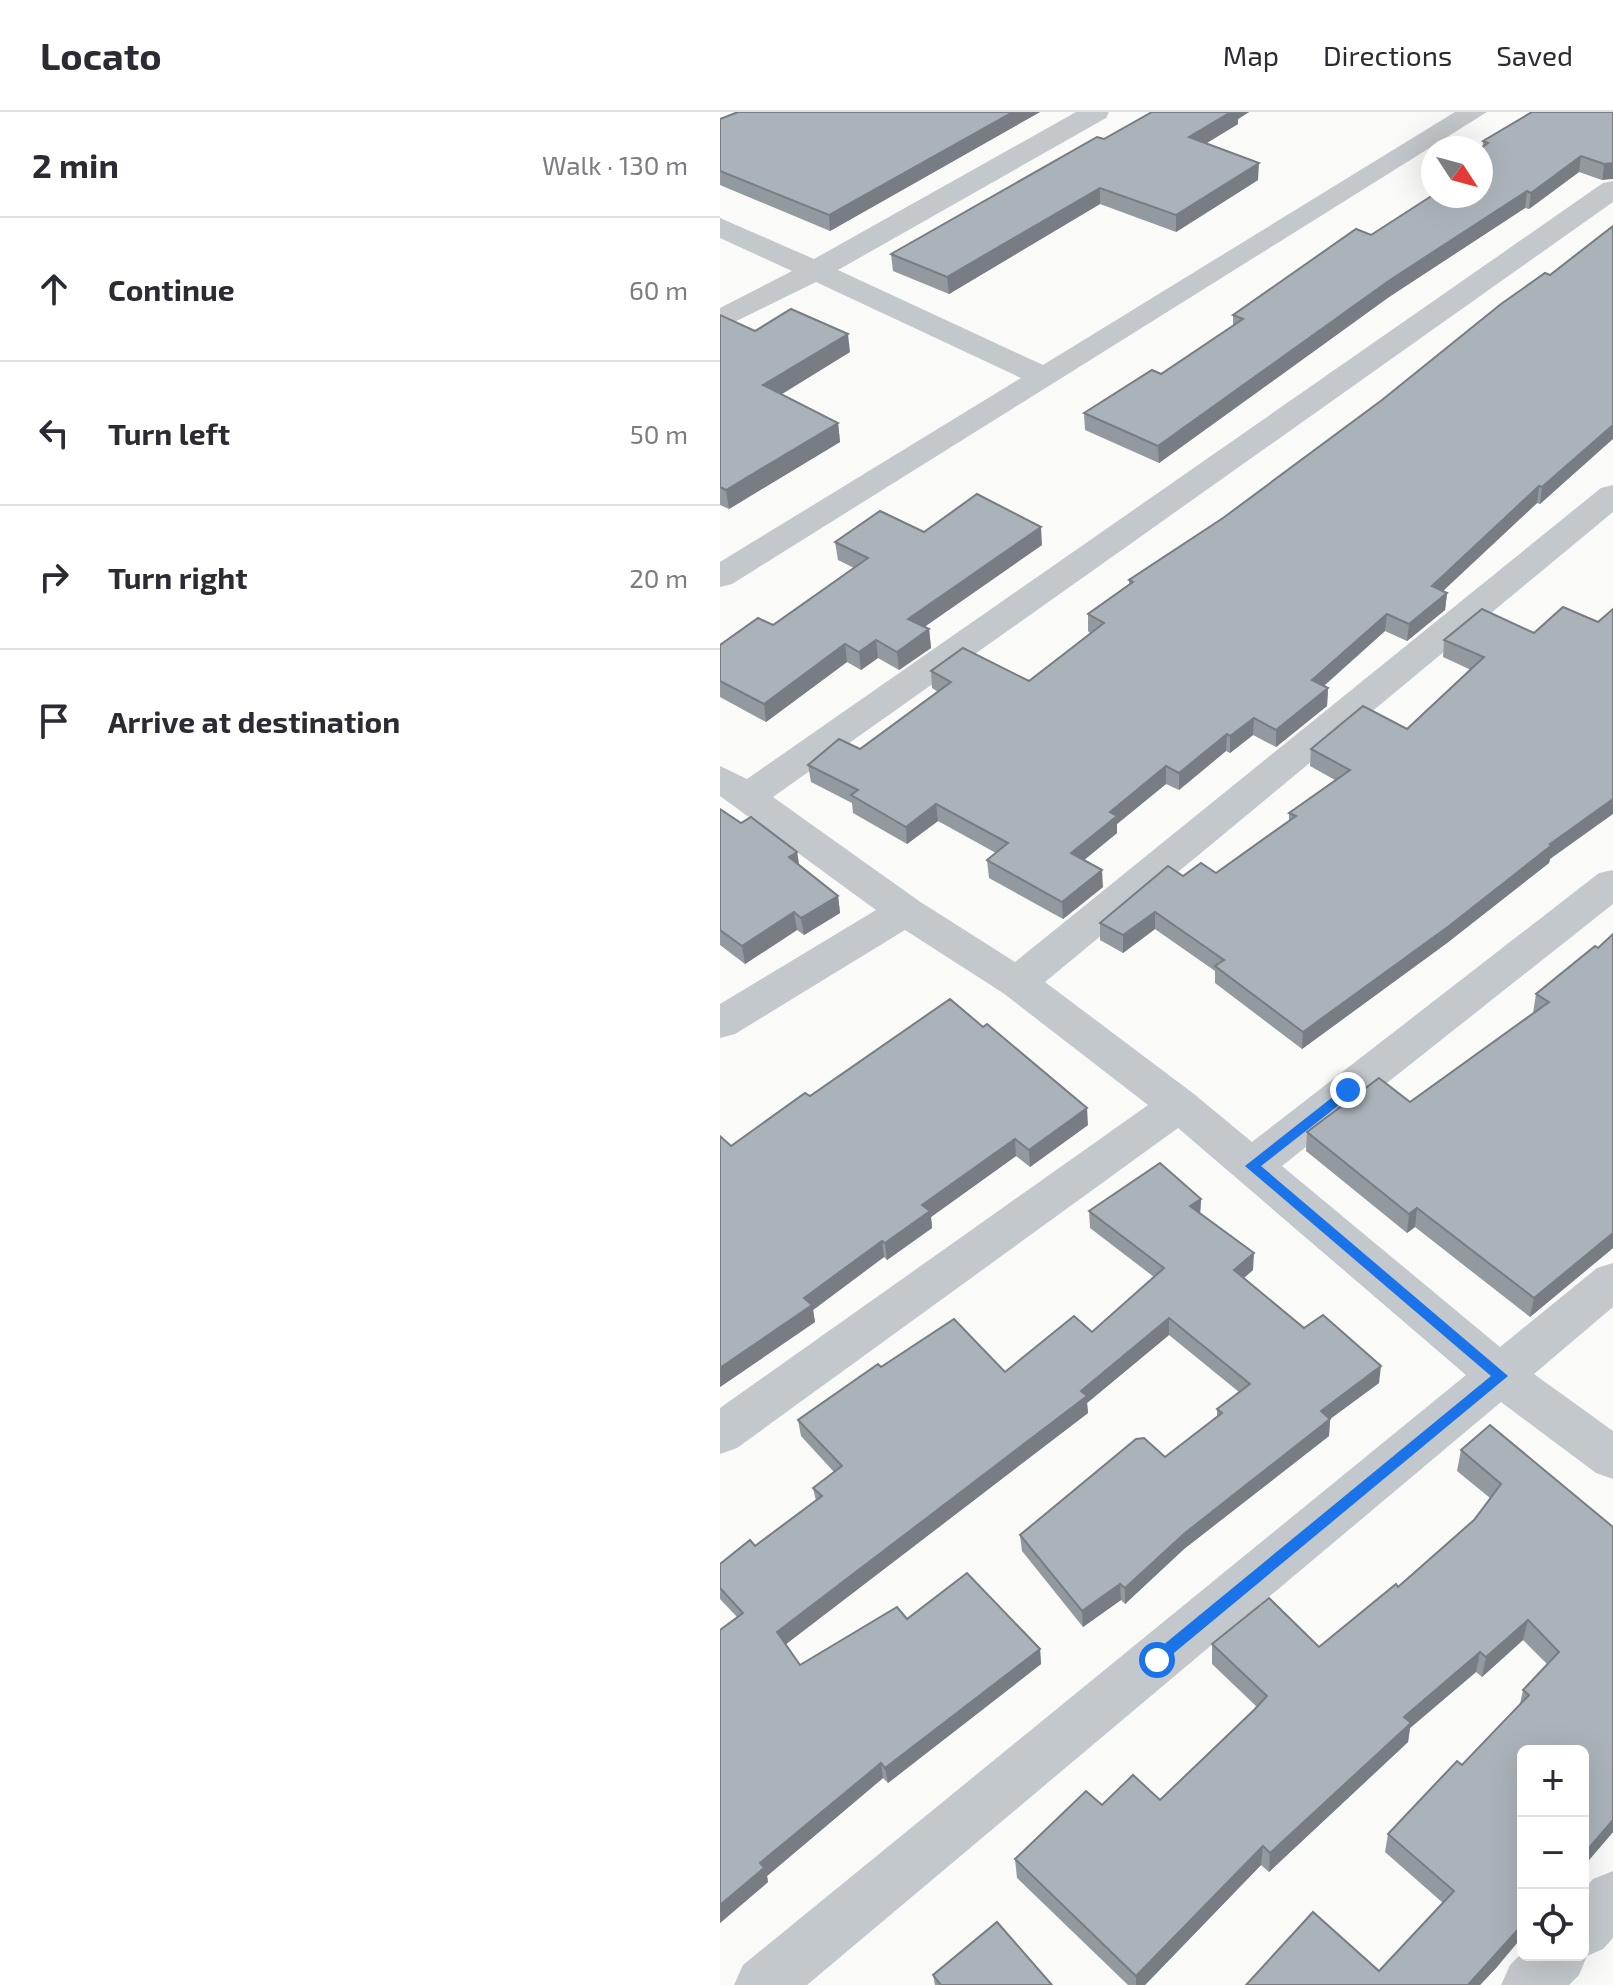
<!DOCTYPE html>
<html lang="en">
<head>
<meta charset="utf-8">
<style>
	:root { --surface:#fff; --page:#f7f7f7; --text:#2b2b33; --muted:#7c7c81; --line:#e1e1e2 }
	body { margin:0; font-family:"Exo 2",sans-serif; background:var(--page); color:var(--text) }
	.controls { position:absolute; right:24px; bottom:24px; display:grid; overflow:hidden; border-radius:12px; box-shadow:0 8px 32px #0002 }
	.controls button { width:72px; height:72px; display:grid; place-items:center; padding:0; border:0; border-bottom:2px solid var(--line); background:var(--surface); color:var(--text); font:40px sans-serif }
	.compass { position:absolute; left:701px; top:24px; width:72px; height:72px; border-radius:50%; background:var(--surface); box-shadow:0 8px 32px #0002; rotate:126deg }
	.stop { position:absolute; width:24px; height:24px; margin:-18px; border:6px solid #1a73e8; border-radius:50%; background:#fff }
	.stop.end { background:#1a73e8; border-color:#fff; box-shadow:0 2px 8px #0008 }
	.list { margin:0; padding:0; list-style:none }
	h2 { display:flex; justify-content:space-between; align-items:center; height:104px; margin:0; padding:0 32px; font-size:34px }
	h2 small { font-size:26px; font-weight:400; color:var(--muted) }
	.list li { display:grid; grid-template-columns:52px 1fr auto; gap:24px; align-items:center; box-sizing:border-box; height:144px; padding:0 32px; border-top:2px solid var(--line) }
	.list b { display:block; font-size:30px; white-space:nowrap }
	.list em { font-size:26px; font-style:normal; color:var(--muted) }
	.icon { flex:none; width:44px; height:44px; fill:none; stroke:currentColor; stroke-width:2; stroke-linecap:round; stroke-linejoin:round }
	.map { position:relative; flex:none; width:893px; height:1873px; overflow:hidden }
	header { display:flex; align-items:center; gap:48px; box-sizing:border-box; height:112px; padding:0 40px; background:var(--surface); border-bottom:2px solid var(--line) }
	header strong { font-size:38px }
	nav { display:flex; gap:44px; margin-inline-start:auto; font-size:28px }
	main { display:flex }
	aside { flex:1; background:var(--surface) }
	.map>svg:first-child { display:block }
	.lines { fill:none; stroke-linecap:round; stroke-linejoin:round }
	.street { fill:#c3c8cc; fill-rule:evenodd }
	.wall { fill:#929a9f }
	.shaded-wall { fill:#777d82 }
	.building { fill:#aab3b9; stroke:#777d82; stroke-width:2 }
	.route { fill:#1a73e8 }
</style>
</head>
<body>
<header>
<strong>Locato</strong>
<nav><a>Map</a><a>Directions</a><a>Saved</a></nav>
</header>
<main>
<aside>
<h2>2 min<small>Walk · 130 m</small></h2>
<ul class="list">
<li><svg class="icon" aria-label="ahead" viewBox="0 0 24 24"><path d="M12 20V5M6 11l6-6 6 6"/></svg><div><b>Continue</b></div><em>60 m</em></li>
<li><svg class="icon" aria-label="left" viewBox="0 0 24 24"><path d="M17 20v-9H6M10 6l-5 5 5 5"/></svg><div><b>Turn left</b></div><em>50 m</em></li>
<li><svg class="icon" aria-label="right" viewBox="0 0 24 24"><path d="M7 20v-9h11M14 6l5 5-5 5"/></svg><div><b>Turn right</b></div><em>20 m</em></li>
<li><svg class="icon" aria-label="arrive" viewBox="0 0 24 24"><path d="M6 21V4h12l-3 4 3 4H6"/></svg><div><b>Arrive at destination</b></div></li>
</ul>
</aside>
<div class="map">
<svg width="893" height="1873" viewBox="0 0 893 1873">
	<rect width="100%" height="100%" fill="#fafaf8"/>
	<g class="lines">
		<!-- street -->
		<g class="street">
			<path d="M 356,0 L 389,0 L 386,6 L 118,158 L 323,253 L 735,0 L 767,0 L 12,472 L 0,475 L 0,450 L 301,266 L 96,170 L 0,217 L 0,196 L 72,159 L 0,126 L 0,106 L 94,147 Z"/>
			<path d="M 893,69 L 893,90 L 53,685 L 199,789 L 295,850 L 881,376 L 893,373 L 893,400 L 325,870 L 474,982 L 532,1030 L 879,761 L 893,758 L 893,792 L 562,1054 L 780,1235 L 877,1156 L 893,1151 L 893,1195 L 814,1262 L 893,1319 L 893,1367 L 876,1361 L 781,1290 L 87,1873 L 14,1873 L 23,1853 L 746,1263 L 458,1016 L 17,1336 L 0,1342 L 0,1296 L 428,993 L 283,881 L 185,818 L 15,922 L 0,926 L 0,892 L 156,798 L 0,684 L 0,654 L 27,667 L 883,71 Z"/>
			<path d="M 893,1759 L 893,1826 L 883,1837 L 867,1844 L 859,1863 L 849,1873 L 781,1873 L 790,1853 L 803,1840 L 803,1843 L 863,1843 L 863,1778 L 873,1767 Z"/>
		</g>
	</g>
	<!-- wall -->
	<g class="wall">
		<path d="M 18,0 L 320,0 L 110,119 L 0,73 L 0,7 Z"/>
		<path d="M 432,0 L 529,0 L 518,7 L 518,12 L 486,31 L 538,68 L 456,120 L 380,92 L 229,182 L 173,159 L 171,142 Z"/>
		<path d="M 893,0 L 882,68 L 859,60 L 809,97 L 805,96 L 669,185 L 439,351 L 365,318 L 364,301 L 441,262 L 513,214 L 513,203 L 651,123 L 761,84 L 763,29 Z"/>
		<path d="M 0,203 L 35,219 L 130,240 L 61,282 L 118,311 L 120,330 L 9,397 L 0,393 Z"/>
		<path d="M 876,341 L 820,392 L 817,391 L 723,479 L 727,481 L 725,498 L 687,529 L 665,519 L 604,574 L 608,576 L 607,594 L 556,635 L 533,623 L 510,641 L 506,639 L 459,678 L 446,672 L 397,712 L 397,721 L 364,748 L 383,775 L 343,807 L 269,766 L 267,748 L 276,741 L 218,709 L 187,732 L 133,701 L 132,691 L 91,670 L 88,653 L 140,637 L 218,580 L 212,576 L 211,559 L 309,569 L 370,521 L 368,519 L 368,502 L 409,472 L 409,468 Z"/>
		<path d="M 204,420 L 322,433 L 204,515 L 209,517 L 211,536 L 179,558 L 158,546 L 141,558 L 127,550 L 46,610 L 0,585 L 0,533 L 53,513 L 134,456 L 118,448 L 115,430 Z"/>
		<path d="M 762,497 L 830,747 L 829,751 L 727,831 L 582,937 L 495,871 L 495,859 L 435,817 L 403,841 L 380,828 L 380,811 L 463,764 L 496,761 L 569,709 L 569,701 L 615,668 L 590,654 L 591,637 L 687,617 L 751,558 L 723,545 L 724,528 Z"/>
		<path d="M 0,697 L 21,711 L 77,740 L 79,753 L 118,784 L 120,801 L 84,823 L 77,818 L 25,852 L 0,833 Z"/>
		<path d="M 893,822 L 893,1136 L 810,1205 L 695,1115 L 687,1121 L 586,1039 L 587,1020 L 690,990 L 813,901 L 816,882 L 878,836 Z"/>
		<path d="M 90,984 L 368,1013 L 310,1055 L 296,1044 L 211,1105 L 212,1116 L 167,1148 L 164,1145 L 93,1198 L 95,1210 L 0,1275 L 0,1024 L 11,1034 Z"/>
		<path d="M 481,1087 L 480,1101 L 533,1158 L 524,1166 L 584,1216 L 659,1271 L 610,1307 L 609,1324 L 464,1437 L 405,1492 L 401,1488 L 363,1515 L 302,1439 L 300,1423 L 445,1345 L 497,1305 L 497,1297 L 519,1280 L 449,1223 L 367,1291 L 368,1301 L 66,1532 L 80,1553 L 187,1507 L 320,1537 L 321,1552 L 168,1671 L 163,1666 L 47,1764 L 48,1770 L 0,1811 L 0,1518 L 17,1505 L 0,1487 L 0,1452 L 35,1434 L 96,1389 L 93,1376 L 114,1360 L 81,1324 L 78,1308 L 161,1255 L 285,1260 L 372,1220 L 434,1165 L 370,1116 L 369,1099 Z"/>
		<path d="M 741,1338 L 893,1415 L 893,1720 L 863,1755 L 863,1639 L 777,1855 L 760,1873 L 526,1873 L 659,1859 L 723,1791 L 665,1740 L 668,1722 L 742,1653 L 800,1592 L 803,1578 L 827,1552 L 803,1528 L 762,1565 L 756,1560 L 690,1616 L 688,1630 L 549,1760 L 541,1753 L 425,1873 L 408,1873 L 297,1766 L 295,1747 L 382,1693 L 440,1688 L 537,1595 L 492,1552 L 492,1532 L 599,1535 L 678,1475 L 754,1408 L 770,1386 L 737,1359 Z"/>
		<path d="M 213,1863 L 332,1873 L 215,1873 Z"/>
	</g>
	<!-- shaded-wall -->
	<g class="shaded-wall">
		<path d="M 293,0 L 320,0 L 110,119 L 109,103 Z"/>
		<path d="M 511,0 L 529,0 L 518,7 L 518,12 L 469,42 L 469,25 Z"/>
		<path d="M 861,44 L 859,60 L 809,97 L 811,81 Z"/>
		<path d="M 539,51 L 538,68 L 456,120 L 456,103 Z"/>
		<path d="M 893,51 L 893,67 L 882,68 L 884,52 Z"/>
		<path d="M 380,76 L 380,92 L 229,182 L 227,165 Z"/>
		<path d="M 807,79 L 805,96 L 669,185 L 439,351 L 438,334 L 670,168 Z"/>
		<path d="M 128,222 L 130,240 L 46,292 L 43,273 Z"/>
		<path d="M 118,311 L 120,330 L 9,397 L 6,378 Z"/>
		<path d="M 893,313 L 893,327 L 820,392 L 822,375 Z"/>
		<path d="M 819,374 L 817,391 L 710,491 L 712,474 Z"/>
		<path d="M 321,415 L 322,433 L 190,525 L 188,507 Z"/>
		<path d="M 727,481 L 725,498 L 687,529 L 689,512 Z"/>
		<path d="M 667,502 L 665,519 L 591,585 L 592,568 Z"/>
		<path d="M 209,517 L 211,536 L 179,558 L 177,540 Z"/>
		<path d="M 156,528 L 158,546 L 141,558 L 139,540 Z"/>
		<path d="M 125,532 L 127,550 L 46,610 L 44,592 Z"/>
		<path d="M 608,576 L 607,594 L 556,635 L 556,618 Z"/>
		<path d="M 534,606 L 533,623 L 510,641 L 510,624 Z"/>
		<path d="M 507,622 L 506,639 L 459,678 L 459,661 Z"/>
		<path d="M 446,654 L 446,672 L 397,712 L 397,721 L 352,758 L 351,741 L 390,700 Z"/>
		<path d="M 893,687 L 893,702 L 830,747 L 829,751 L 727,831 L 582,937 L 583,920 L 830,732 Z"/>
		<path d="M 216,692 L 218,709 L 187,732 L 186,715 Z"/>
		<path d="M 77,740 L 80,758 L 69,745 Z"/>
		<path d="M 382,758 L 383,775 L 343,807 L 342,790 Z"/>
		<path d="M 118,784 L 120,801 L 84,823 L 81,806 Z"/>
		<path d="M 74,800 L 77,818 L 25,852 L 22,834 Z"/>
		<path d="M 435,800 L 435,817 L 403,841 L 403,823 Z"/>
		<path d="M 367,996 L 368,1013 L 310,1055 L 309,1038 Z"/>
		<path d="M 295,1027 L 296,1044 L 211,1105 L 212,1116 L 167,1148 L 165,1131 L 202,1093 Z"/>
		<path d="M 481,1087 L 480,1105 L 470,1094 Z"/>
		<path d="M 697,1096 L 695,1115 L 687,1121 L 689,1102 Z"/>
		<path d="M 893,1121 L 893,1136 L 810,1205 L 814,1186 Z"/>
		<path d="M 162,1129 L 164,1145 L 93,1198 L 95,1210 L 0,1275 L 0,1256 L 84,1186 Z"/>
		<path d="M 534,1141 L 533,1158 L 513,1175 L 514,1158 Z"/>
		<path d="M 449,1206 L 449,1223 L 367,1291 L 368,1301 L 61,1536 L 57,1520 L 361,1279 Z"/>
		<path d="M 661,1254 L 659,1271 L 610,1307 L 609,1324 L 464,1437 L 405,1492 L 405,1476 L 601,1299 Z"/>
		<path d="M 400,1472 L 401,1488 L 363,1515 L 362,1499 Z"/>
		<path d="M 808,1508 L 803,1528 L 762,1565 L 766,1545 Z"/>
		<path d="M 320,1537 L 321,1552 L 168,1671 L 165,1656 Z"/>
		<path d="M 760,1540 L 756,1560 L 690,1616 L 688,1630 L 549,1760 L 550,1741 L 684,1605 Z"/>
		<path d="M 161,1651 L 163,1666 L 47,1764 L 48,1770 L 0,1811 L 0,1793 L 40,1751 Z"/>
		<path d="M 893,1708 L 893,1720 L 863,1755 L 863,1743 Z"/>
		<path d="M 543,1734 L 541,1753 L 425,1873 L 416,1873 L 416,1864 Z"/>
		<path d="M 803,1812 L 803,1824 L 777,1855 L 760,1873 L 748,1873 Z"/>
	</g>
	<!-- building -->
	<g class="building">
		<path d="M 18,0 L 293,0 L 109,103 L 0,59 L 0,7 Z"/>
		<path d="M 432,0 L 511,0 L 469,25 L 539,51 L 456,103 L 380,76 L 227,165 L 171,142 L 377,25 L 384,27 Z"/>
		<path d="M 812,0 L 893,0 L 893,51 L 884,52 L 861,44 L 811,81 L 807,79 L 670,168 L 438,334 L 364,301 L 432,258 L 441,262 L 523,207 L 513,203 L 636,117 L 651,123 L 713,83 L 713,84 L 761,84 L 761,36 L 768,31 L 763,29 Z"/>
		<path d="M 893,114 L 893,313 L 822,375 L 819,374 L 712,474 L 727,481 L 689,512 L 667,502 L 592,568 L 608,576 L 556,618 L 534,606 L 510,624 L 507,622 L 459,661 L 446,654 L 390,700 L 397,704 L 351,741 L 382,758 L 342,790 L 267,748 L 288,731 L 216,692 L 186,715 L 131,683 L 138,678 L 88,653 L 119,627 L 140,637 L 231,570 L 211,559 L 243,536 L 309,569 L 384,511 L 368,502 L 413,470 L 409,468 L 503,406 L 662,288 L 781,192 L 825,161 L 830,163 Z"/>
		<path d="M 71,197 L 128,222 L 43,273 L 118,311 L 6,378 L 0,375 L 0,203 L 35,219 Z"/>
		<path d="M 257,382 L 321,415 L 188,507 L 209,517 L 177,540 L 156,528 L 139,540 L 125,532 L 44,592 L 0,569 L 0,533 L 38,506 L 53,513 L 148,446 L 115,430 L 160,399 L 204,420 Z"/>
		<path d="M 843,495 L 878,510 L 893,497 L 893,687 L 830,732 L 832,733 L 729,814 L 583,920 L 495,854 L 504,848 L 435,800 L 403,823 L 380,811 L 448,754 L 463,764 L 481,751 L 496,761 L 576,704 L 569,701 L 630,658 L 591,637 L 643,594 L 687,617 L 764,545 L 724,528 L 762,497 L 814,521 Z"/>
		<path d="M 0,697 L 21,711 L 31,705 L 77,740 L 69,745 L 118,784 L 81,806 L 74,800 L 22,834 L 0,818 Z"/>
		<path d="M 893,822 L 893,1121 L 814,1186 L 697,1096 L 689,1102 L 587,1020 L 659,966 L 690,990 L 829,890 L 816,882 L 875,834 L 878,836 Z"/>
		<path d="M 230,887 L 263,915 L 267,912 L 367,996 L 309,1038 L 295,1027 L 202,1093 L 210,1099 L 165,1131 L 162,1129 L 84,1186 L 92,1193 L 0,1256 L 0,1024 L 11,1034 L 85,981 L 90,984 Z"/>
		<path d="M 440,1051 L 481,1087 L 470,1094 L 534,1141 L 514,1158 L 584,1216 L 603,1203 L 661,1254 L 601,1299 L 610,1307 L 465,1421 L 405,1476 L 400,1472 L 362,1499 L 300,1423 L 416,1327 L 424,1326 L 445,1345 L 502,1301 L 497,1297 L 530,1272 L 449,1206 L 361,1279 L 367,1284 L 57,1520 L 80,1553 L 177,1495 L 187,1507 L 247,1461 L 320,1537 L 165,1656 L 161,1651 L 40,1751 L 44,1756 L 0,1793 L 0,1518 L 23,1501 L 0,1476 L 0,1452 L 30,1428 L 35,1434 L 102,1384 L 93,1376 L 122,1354 L 78,1308 L 158,1252 L 161,1255 L 234,1207 L 285,1260 L 354,1204 L 372,1220 L 444,1156 L 369,1099 Z"/>
		<path d="M 770,1313 L 893,1415 L 893,1708 L 863,1743 L 863,1639 L 803,1639 L 803,1812 L 748,1873 L 526,1873 L 593,1800 L 659,1859 L 734,1779 L 668,1722 L 737,1649 L 742,1653 L 809,1583 L 803,1578 L 839,1540 L 808,1508 L 766,1545 L 760,1540 L 684,1605 L 691,1611 L 550,1741 L 543,1734 L 416,1864 L 295,1747 L 366,1679 L 382,1693 L 413,1663 L 440,1688 L 534,1598 L 547,1584 L 492,1532 L 549,1486 L 599,1535 L 676,1472 L 678,1475 L 754,1408 L 781,1372 L 741,1338 Z"/>
		<path d="M 277,1810 L 332,1873 L 221,1873 L 213,1863 Z"/>
	</g>
	<!-- route -->
	<path class="route" d="M 628,973 L 633,975 L 633,982 L 541,1054 L 788,1264 L 437,1555 L 431,1553 L 431,1543 L 771,1264 L 525,1054 Z"/>
</svg>
<div class="controls">
<button>+</button>
<button>−</button>
<button><svg class="icon" aria-label="locate" viewBox="0 0 24 24"><circle cx="12" cy="12" r="6"/><path d="M12 2v4M12 18v4M2 12h4M18 12h4"/></svg></button>
</div>
<svg class="compass" viewBox="-18 -18 36 36"><path d="M0-13l5 13h-10z" fill="#e53935"/><path d="M0 13l5-13h-10z" fill="#7c7c81"/></svg>
<div class="stop" style="left:437px;top:1548px"></div>
<div class="stop end" style="left:628px;top:978px"></div>
</div>
</main>
</body>
</html>
